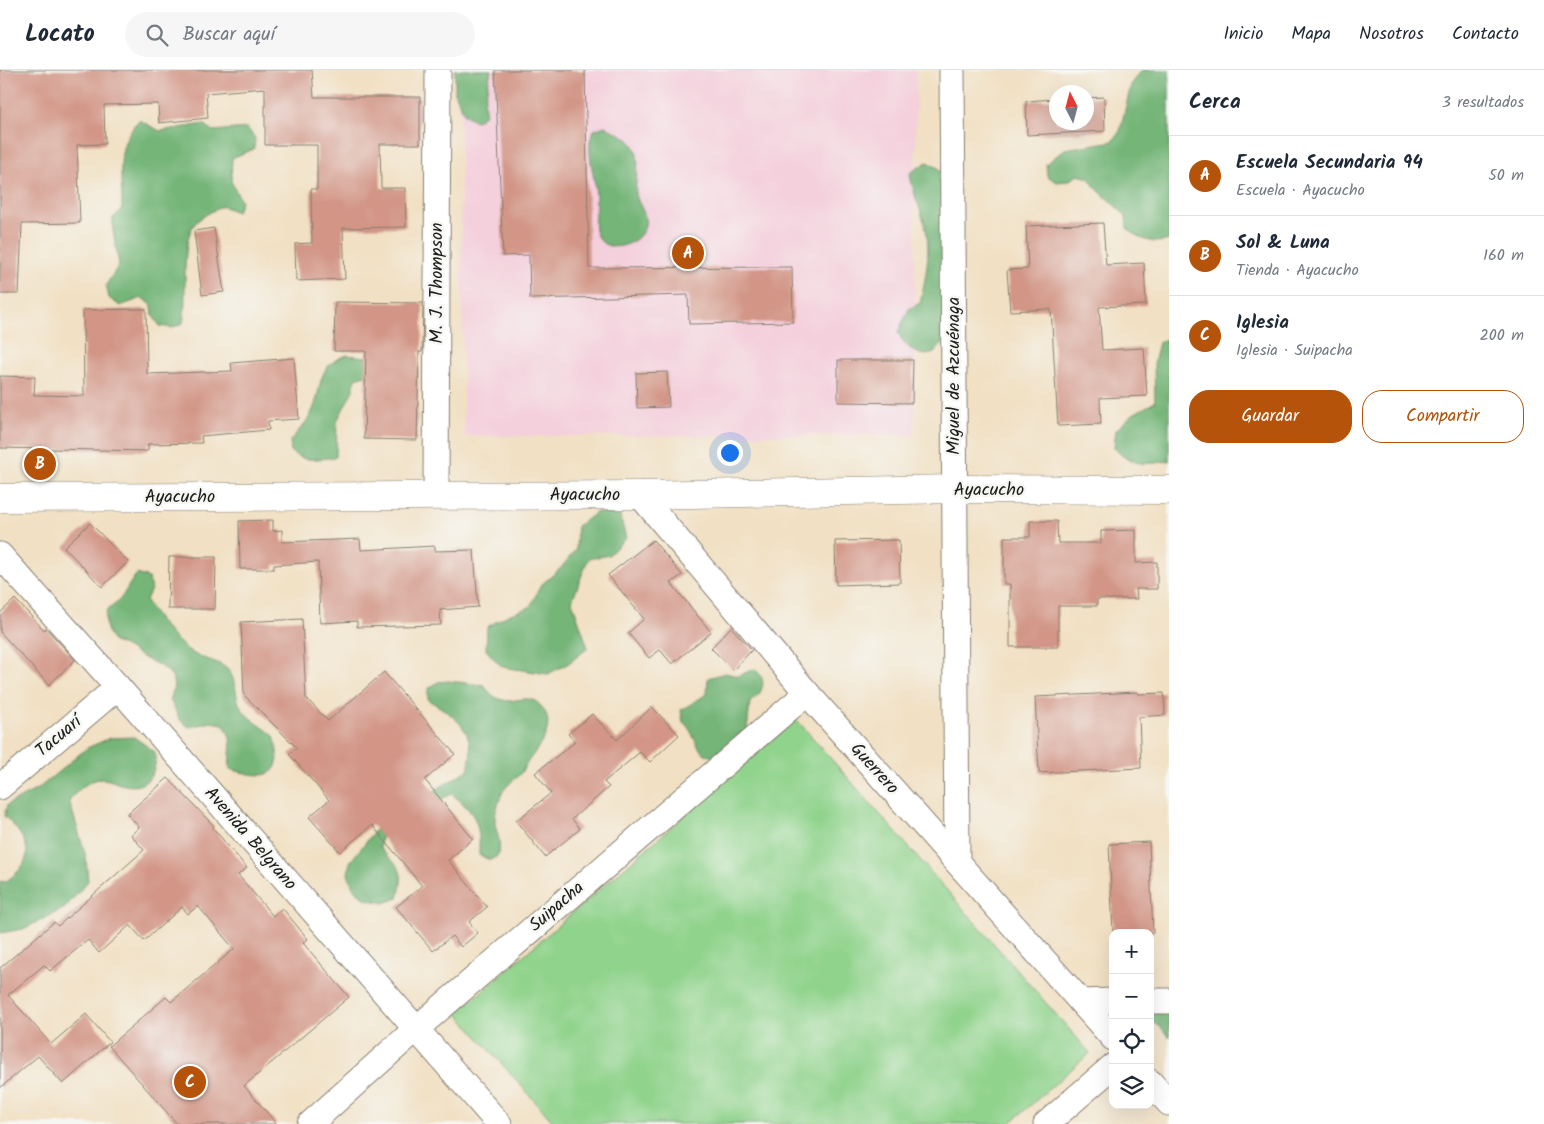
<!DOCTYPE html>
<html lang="es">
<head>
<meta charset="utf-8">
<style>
	:root { --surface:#fff; --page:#f6f6f7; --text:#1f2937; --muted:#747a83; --line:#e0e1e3; --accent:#b45309 }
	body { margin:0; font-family:Kalam,sans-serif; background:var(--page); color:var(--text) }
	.controls { position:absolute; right:15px; bottom:15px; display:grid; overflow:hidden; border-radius:10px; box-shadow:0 5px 20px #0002 }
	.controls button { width:45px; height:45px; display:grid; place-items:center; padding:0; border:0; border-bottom:1px solid var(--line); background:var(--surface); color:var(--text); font:25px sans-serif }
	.compass { position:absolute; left:1049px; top:15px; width:45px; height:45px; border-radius:50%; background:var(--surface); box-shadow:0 5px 20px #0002; rotate:354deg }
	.you { position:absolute; left:729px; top:382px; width:18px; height:18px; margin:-12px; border:4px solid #fff; border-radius:50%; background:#1a73e8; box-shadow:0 0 0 8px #1a73e833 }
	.badge { display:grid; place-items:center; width:32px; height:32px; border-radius:50%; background:var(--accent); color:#fff; font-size:16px; font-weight:700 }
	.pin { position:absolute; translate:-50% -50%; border:2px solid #fff; box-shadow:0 1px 5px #0006 }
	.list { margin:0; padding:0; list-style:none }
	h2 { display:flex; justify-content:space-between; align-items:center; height:65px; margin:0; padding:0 20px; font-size:21px }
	h2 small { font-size:16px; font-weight:400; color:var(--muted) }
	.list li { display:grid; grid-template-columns:32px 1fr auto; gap:15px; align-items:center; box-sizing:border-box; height:80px; padding:0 20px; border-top:1px solid var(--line) }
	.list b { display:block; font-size:19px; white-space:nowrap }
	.list p { margin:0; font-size:16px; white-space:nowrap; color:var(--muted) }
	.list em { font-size:16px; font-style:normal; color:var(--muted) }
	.actions { display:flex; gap:10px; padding:15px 20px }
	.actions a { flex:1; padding:11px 0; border:1px solid var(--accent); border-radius:20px; text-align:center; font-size:18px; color:var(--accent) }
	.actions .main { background:var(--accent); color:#fff }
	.icon { flex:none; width:28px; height:28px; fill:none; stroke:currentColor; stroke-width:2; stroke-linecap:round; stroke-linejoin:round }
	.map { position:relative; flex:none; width:1169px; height:1054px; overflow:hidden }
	header { display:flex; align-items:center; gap:30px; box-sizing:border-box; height:70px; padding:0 25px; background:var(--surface); border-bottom:1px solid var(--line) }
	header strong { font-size:24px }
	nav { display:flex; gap:28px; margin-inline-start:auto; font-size:18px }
	.search { width:350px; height:45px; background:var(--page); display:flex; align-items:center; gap:12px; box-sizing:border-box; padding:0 18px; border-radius:28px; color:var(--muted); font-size:19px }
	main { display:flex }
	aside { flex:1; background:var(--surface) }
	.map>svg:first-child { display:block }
	.built { fill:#f4cfdc }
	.green { fill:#90d38c; stroke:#567854 }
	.forest { fill:#74b578; stroke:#48684a }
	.building { fill:#d29586 }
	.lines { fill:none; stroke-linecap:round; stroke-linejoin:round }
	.minor-casing { stroke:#867e70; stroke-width:27 }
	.tertiary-casing { stroke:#867e70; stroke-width:29 }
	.minor { stroke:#fff; stroke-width:25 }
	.tertiary { stroke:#fff; stroke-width:28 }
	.labels { text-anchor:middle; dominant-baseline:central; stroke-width:5; stroke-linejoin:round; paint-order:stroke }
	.street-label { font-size:18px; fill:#1c1c1c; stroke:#f6f6f2 }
</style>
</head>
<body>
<header>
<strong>Locato</strong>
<div class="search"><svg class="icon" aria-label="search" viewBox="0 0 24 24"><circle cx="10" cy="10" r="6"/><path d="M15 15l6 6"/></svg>Buscar aquí</div>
<nav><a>Inicio</a><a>Mapa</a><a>Nosotros</a><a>Contacto</a></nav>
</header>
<main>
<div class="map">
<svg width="1169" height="1054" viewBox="0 0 1169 1054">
	<rect width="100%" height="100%" fill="#f6f6f2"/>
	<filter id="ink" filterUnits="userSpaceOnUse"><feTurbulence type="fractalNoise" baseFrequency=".02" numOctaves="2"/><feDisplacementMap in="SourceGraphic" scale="10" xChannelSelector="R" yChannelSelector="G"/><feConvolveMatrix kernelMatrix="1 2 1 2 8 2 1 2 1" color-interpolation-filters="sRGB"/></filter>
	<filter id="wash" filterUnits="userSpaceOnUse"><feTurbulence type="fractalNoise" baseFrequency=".0096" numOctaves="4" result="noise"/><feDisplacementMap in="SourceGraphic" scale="20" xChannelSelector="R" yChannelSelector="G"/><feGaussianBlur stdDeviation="1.12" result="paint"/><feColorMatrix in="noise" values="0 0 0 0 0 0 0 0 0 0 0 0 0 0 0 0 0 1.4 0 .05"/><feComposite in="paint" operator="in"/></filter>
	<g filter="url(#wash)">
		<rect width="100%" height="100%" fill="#f1e0c3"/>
		<!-- built -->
		<path class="built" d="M 459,0 L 916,0 L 914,365 L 464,366 Z"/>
		<!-- green -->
		<path class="green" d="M 796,649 L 1090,983 L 1009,1054 L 555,1054 L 457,943 Z"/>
		<!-- forest -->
		<g class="forest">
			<path d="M 455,0 L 491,0 L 484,33 L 486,44 L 476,51 L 465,45 L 455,23 Z"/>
			<path d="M 1142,0 L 1169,0 L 1169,170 C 1152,175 1139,169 1127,158 L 1126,146 L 1095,117 L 1089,108 L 1078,105 L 1068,111 L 1057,112 L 1047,106 L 1046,94 L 1065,79 L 1113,71 L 1120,61 L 1131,15 Z"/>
			<path d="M 139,50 L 160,61 L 204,54 L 213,61 L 247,58 L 255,68 L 254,79 L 232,88 L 231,111 L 241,131 L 237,142 L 222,136 C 213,141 199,147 193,156 C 180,178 188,228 183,253 L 172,258 L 160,256 L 153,246 L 152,235 L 142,228 L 120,236 L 109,228 L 106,215 L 119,195 L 113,160 L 113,148 L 122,139 C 123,105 113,77 139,50 Z"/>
			<path d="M 605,56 C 612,61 622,64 628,69 C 645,83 634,106 636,124 C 638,136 648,143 645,156 C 640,175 608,186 597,166 C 592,156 596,143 596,132 C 597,112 588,91 590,71 C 591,67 593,63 594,60 Z"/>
			<path d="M 927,92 L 938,98 L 946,108 L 943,274 C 940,276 937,281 934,283 C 918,290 903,274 898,262 L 909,239 L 920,233 C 926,208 932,176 924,152 C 919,135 912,121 910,103 Z"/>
			<path d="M 1169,268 L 1169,391 C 1147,395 1128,396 1114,377 L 1116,360 L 1133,344 L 1155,332 L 1154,294 L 1159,272 Z"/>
			<path d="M 347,285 L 384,289 L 377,301 L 356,308 L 353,320 L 337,351 L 336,387 C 319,389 305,393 291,382 L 290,371 C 297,362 306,354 311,344 C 324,318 314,296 347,285 Z"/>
			<path d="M 597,442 L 620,446 L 626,468 L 609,485 L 588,489 L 572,531 L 588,578 L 569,593 L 548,604 L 502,597 L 486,580 L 487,557 L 508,545 L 530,537 L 541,515 L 561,498 L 576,479 L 577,456 Z"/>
			<path d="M 137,504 L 149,508 L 151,519 L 146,530 C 153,546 179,575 194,584 C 204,590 220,591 228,600 C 237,610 235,626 240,636 C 247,649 263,656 274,666 C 287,711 263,709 230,699 C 228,679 236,672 223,654 L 211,652 L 189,657 L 180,650 L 170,630 C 181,603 165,598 144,588 C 133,582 126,575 113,572 C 106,561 104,553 107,540 C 126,528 124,519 137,504 Z"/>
			<path d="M 754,599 C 769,609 763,624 750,632 L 747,661 L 713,687 C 694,683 696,662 683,652 L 681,640 L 707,624 L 708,608 L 725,603 L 738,606 Z"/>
			<path d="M 449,611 L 484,615 C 503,645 522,620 538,633 C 559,652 542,673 529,690 C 526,694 524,699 521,703 C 515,710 503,717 501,726 C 499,733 495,741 495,749 C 494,763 503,767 498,786 L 490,790 L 479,785 C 480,752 477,745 452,724 L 420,739 L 392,762 L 381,767 L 380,778 C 399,799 406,797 398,828 L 384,833 L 366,829 L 354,819 L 348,804 L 350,792 L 380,754 L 468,700 C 478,663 458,647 428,630 L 428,619 L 438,612 Z"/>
			<path d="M 134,667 L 155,682 C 158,702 147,720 125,715 C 117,714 110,709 102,709 C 88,709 78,721 69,730 L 86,787 L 88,811 L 65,838 L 23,859 L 0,863 L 0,811 L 5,812 C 39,789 29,770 4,746 L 7,735 L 39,718 L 87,678 L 110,668 Z"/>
			<path d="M 1169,937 L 1169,968 L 1161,957 L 1154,953 L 1150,940 Z"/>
		</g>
		<g id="blocks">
			<!-- building -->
			<g class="building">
				<path d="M 0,0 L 312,0 L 314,27 L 420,27 L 420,74 L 380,74 L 381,118 L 405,118 L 406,157 L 343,158 L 345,209 L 296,211 L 295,174 L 312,173 L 311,119 L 317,119 L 317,75 L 265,75 L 265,18 L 206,23 L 208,48 L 159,53 L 158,34 L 104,35 L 105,74 L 77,75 L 80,153 L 22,154 L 19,224 L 0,224 Z"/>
				<path d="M 495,0 L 585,0 L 589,198 L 792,197 L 793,252 L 689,254 L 688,225 L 530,229 L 529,185 L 503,186 Z"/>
				<path d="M 1104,27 L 1105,61 L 1027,65 L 1026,31 L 1056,29 L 1056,52 L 1086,52 L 1086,28 Z"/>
				<path d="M 1103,153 L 1106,195 L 1144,193 L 1146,235 L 1099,237 L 1102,280 L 1144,278 L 1147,326 L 1100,328 L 1101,354 L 1058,356 L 1051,239 L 1010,241 L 1007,200 L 1028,199 L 1026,156 Z"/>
				<path d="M 214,158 L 224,222 L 202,225 L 194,161 Z"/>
				<path d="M 335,232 L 423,233 L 422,282 L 419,282 L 417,370 L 364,369 L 366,281 L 334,281 Z"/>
				<path d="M 146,239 L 147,304 L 232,301 L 231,293 L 294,288 L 299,349 L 268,351 L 269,360 L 201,366 L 202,373 L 148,374 L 148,381 L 0,378 L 0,306 L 35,307 L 34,325 L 84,326 L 83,240 Z"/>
				<path d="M 838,290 L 913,290 L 912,333 L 838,332 Z"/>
				<path d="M 667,302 L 669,337 L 637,338 L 636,303 Z"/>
				<path d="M 273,450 L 273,461 L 282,460 L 282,472 L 360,469 L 361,480 L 435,476 L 435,481 L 474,480 L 478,537 L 440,540 L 441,555 L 357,557 L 357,551 L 320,553 L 318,492 L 274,495 L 274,499 L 240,499 L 239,451 Z"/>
				<path d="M 1030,451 L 1057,451 L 1058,473 L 1101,473 L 1101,461 L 1136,460 L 1136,493 L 1157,492 L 1157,519 L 1136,519 L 1137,529 L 1097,529 L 1097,536 L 1058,536 L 1058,577 L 1010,577 L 1010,514 L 1004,514 L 1004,467 L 1030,467 Z"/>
				<path d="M 90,453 L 128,492 L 102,517 L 64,477 Z"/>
				<path d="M 653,470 L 682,505 L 671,513 L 711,562 L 672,594 L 660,580 L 649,588 L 628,563 L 644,549 L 608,505 Z"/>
				<path d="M 899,470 L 900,513 L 836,515 L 835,471 Z"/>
				<path d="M 169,487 L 216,487 L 215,539 L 168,539 Z"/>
				<path d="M 15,529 L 44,560 L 46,558 L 75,590 L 49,615 L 0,562 L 0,543 Z"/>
				<path d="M 302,549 L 306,628 L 328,651 L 384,602 L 455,684 L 425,710 L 473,769 L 448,790 L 487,837 L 469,852 L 478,863 L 461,877 L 452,866 L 433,881 L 396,837 L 422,816 L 372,755 L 340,782 L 309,747 L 329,730 L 289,684 L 297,678 L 244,625 L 241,552 Z"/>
				<path d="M 731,557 L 752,580 L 733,600 L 711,578 Z"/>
				<path d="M 1138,622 L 1138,624 L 1164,623 L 1165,645 L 1139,647 L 1141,698 L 1039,703 L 1035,627 Z"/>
				<path d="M 652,637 L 679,665 L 650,692 L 640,682 L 604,712 L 609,717 L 572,749 L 580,759 L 545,787 L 516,751 L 551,723 L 535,703 L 575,672 L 568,664 L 592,644 L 617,670 Z"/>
				<path d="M 168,708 L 214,756 L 213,758 L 247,798 L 238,805 L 273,846 L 282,838 L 308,869 L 303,873 L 349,927 L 244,1016 L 277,1054 L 177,1054 L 109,976 L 166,927 L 171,932 L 234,879 L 198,836 L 188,844 L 182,837 L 144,871 L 130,855 L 99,883 L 88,870 L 50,901 L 44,895 L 8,925 L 51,974 L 86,944 L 110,972 L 63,1014 L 38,986 L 0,1018 L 0,898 L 54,852 L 58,856 L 144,780 L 131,765 L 139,757 L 127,744 Z"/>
				<path d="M 1149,772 L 1153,863 L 1113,863 L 1109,774 Z"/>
			</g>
		</g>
	</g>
	<g filter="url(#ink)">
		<use href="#blocks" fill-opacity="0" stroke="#867e70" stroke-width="1"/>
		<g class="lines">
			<!-- minor casing -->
			<g class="minor-casing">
				<g id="minor">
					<path d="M 952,0 L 957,791"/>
					<path d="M 640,425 L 807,623 L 1113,968"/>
					<path d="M 436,426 L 438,0"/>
					<path d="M 0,485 L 118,617 L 499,1054"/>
					<path d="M 0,717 L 118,617"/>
					<path d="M 1150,931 L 1169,931"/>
					<path d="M 1081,932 L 1113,931"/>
					<path d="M 1150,1012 L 1169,1033"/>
					<path d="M 310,1054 L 416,959 L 807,623"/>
					<path d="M 1046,1054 L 1113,996"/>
				</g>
			</g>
			<!-- tertiary casing -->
			<g class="tertiary-casing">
				<path id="tertiary" d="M 0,428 L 640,425 L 954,419 L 1169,420"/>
			</g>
			<!-- minor -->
			<use href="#minor" class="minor"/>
			<!-- tertiary -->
			<use href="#tertiary" class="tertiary"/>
		</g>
	</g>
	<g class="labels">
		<!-- street labels -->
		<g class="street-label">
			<text transform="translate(437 213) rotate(-90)">M. J. Thompson</text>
			<text transform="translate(954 306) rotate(-90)">Miguel de Azcuénaga</text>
			<text x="989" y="420">Ayacucho</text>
			<text x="585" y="425">Ayacucho</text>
			<text x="180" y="427">Ayacucho</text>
			<text transform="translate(59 667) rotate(-40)">Tacuarí</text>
			<text transform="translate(874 699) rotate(48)">Guerrero</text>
			<text transform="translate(250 769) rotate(49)">Avenida Belgrano</text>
			<text transform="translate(557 837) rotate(-41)">Suipacha</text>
		</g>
	</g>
</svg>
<div class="controls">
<button>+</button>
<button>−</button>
<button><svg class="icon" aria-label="locate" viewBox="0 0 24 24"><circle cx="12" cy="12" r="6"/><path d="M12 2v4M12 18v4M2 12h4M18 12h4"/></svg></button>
<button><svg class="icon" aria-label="layers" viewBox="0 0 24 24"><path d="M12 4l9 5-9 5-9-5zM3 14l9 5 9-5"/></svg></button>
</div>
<svg class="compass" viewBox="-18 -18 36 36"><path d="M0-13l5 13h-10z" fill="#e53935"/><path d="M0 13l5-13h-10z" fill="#747a83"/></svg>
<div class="you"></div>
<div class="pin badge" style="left:688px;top:183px">A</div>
<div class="pin badge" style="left:40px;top:394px">B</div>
<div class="pin badge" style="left:190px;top:1012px">C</div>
</div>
<aside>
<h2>Cerca<small>3 resultados</small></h2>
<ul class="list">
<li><span class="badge">A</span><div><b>Escuela Secundaria 94</b><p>Escuela · Ayacucho</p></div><em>50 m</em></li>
<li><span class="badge">B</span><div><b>Sol &amp; Luna</b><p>Tienda · Ayacucho</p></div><em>160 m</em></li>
<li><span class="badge">C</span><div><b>Iglesia</b><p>Iglesia · Suipacha</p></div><em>200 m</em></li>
</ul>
<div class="actions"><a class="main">Guardar</a><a>Compartir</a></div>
</aside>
</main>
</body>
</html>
